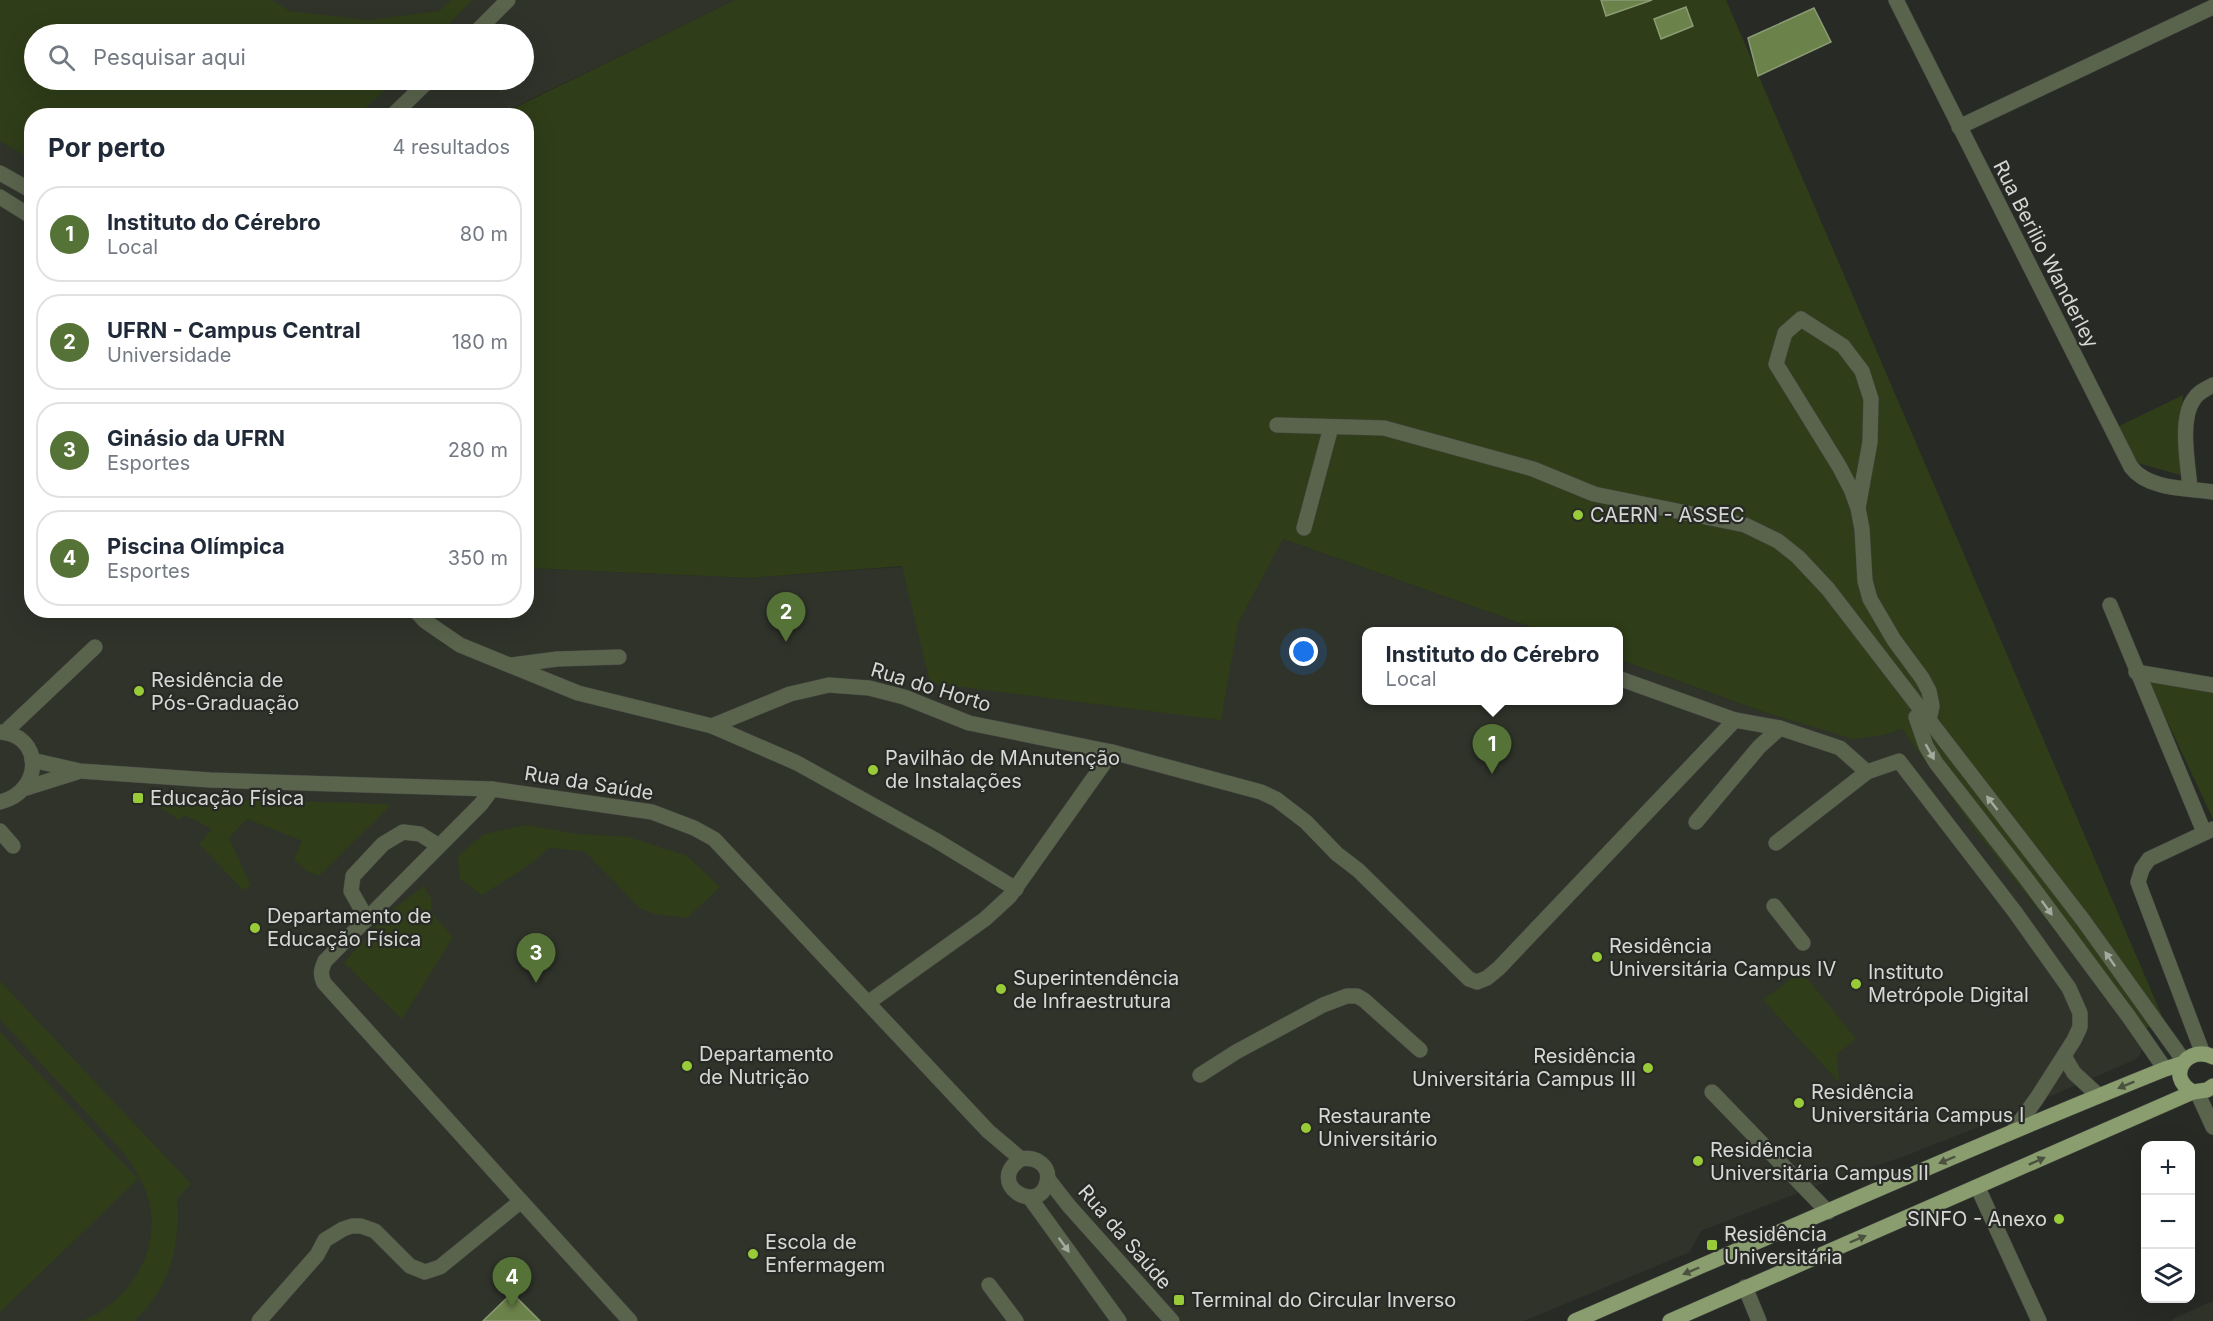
<!DOCTYPE html>
<html lang="pt">
<head>
<meta charset="utf-8">
<style>
	:root { --surface:#fff; --page:#f2f2f3; --text:#1f2937; --muted:#747a83; --line:#e0e1e3; --accent:#557237 }
	body { margin:0; font-family:Inter,sans-serif; background:var(--page); color:var(--text) }
	.controls { position:absolute; right:18px; bottom:18px; display:grid; overflow:hidden; border-radius:12px; box-shadow:0 6px 24px #0002 }
	.controls button { width:54px; height:54px; display:grid; place-items:center; padding:0; border:0; border-bottom:2px solid var(--line); background:var(--surface); color:var(--text); font:30px sans-serif }
	.you { position:absolute; left:1304px; top:652px; width:21px; height:21px; margin:-15px; border:4px solid #fff; border-radius:50%; background:#1a73e8; box-shadow:0 0 0 9px #1a73e833 }
	.badge { display:grid; place-items:center; width:39px; height:39px; border-radius:50%; background:var(--accent); color:#fff; font-size:20px; font-weight:700 }
	.pin { position:absolute; translate:-50% -50px; filter:drop-shadow(0 2px 3px #0008) }
	.pin::after { content:''; position:absolute; top:32px; width:21px; height:18px; background:inherit; clip-path:polygon(0 0,100% 0,50% 100%) }
	.popup { position:absolute; left:1362px; top:627px; width:261px; height:78px; box-sizing:border-box; display:grid; place-content:center; border-radius:12px; background:var(--surface); filter:drop-shadow(0 2px 4px #0005); font-size:20px; white-space:nowrap; color:var(--muted) }
	.popup b { font-size:22px; color:var(--text) }
	.popup::after { content:''; position:absolute; left:50%; top:100%; margin-left:-12px; border:12px solid transparent; border-top-color:var(--surface) }
	.list { margin:0; padding:0; list-style:none }
	h2 { display:flex; justify-content:space-between; align-items:center; height:78px; margin:0; padding:0 24px; font-size:26px }
	h2 small { font-size:20px; font-weight:400; color:var(--muted) }
	.list li { display:grid; grid-template-columns:39px 1fr auto; gap:18px; align-items:center; box-sizing:border-box; height:96px; margin:0 12px 12px; padding:0 12px; border:2px solid var(--line); border-radius:24px }
	.list b { display:block; font-size:22px; white-space:nowrap }
	.list p { margin:0; font-size:20px; white-space:nowrap; color:var(--muted) }
	.list em { font-size:20px; font-style:normal; color:var(--muted) }
	.icon { flex:none; width:33px; height:33px; fill:none; stroke:currentColor; stroke-width:2; stroke-linecap:round; stroke-linejoin:round }
	.map { position:relative; flex:none; width:2213px; height:1321px; overflow:hidden }
	.search { position:absolute; background:var(--surface); box-shadow:0 6px 24px #0002; left:24px; top:24px; width:510px; height:66px; display:flex; align-items:center; gap:15px; box-sizing:border-box; padding:0 21px; border-radius:33px; color:var(--muted); font-size:22px }
	.panel { position:absolute; background:var(--surface); box-shadow:0 6px 24px #0002; left:24px; top:108px; width:510px; height:510px; border-radius:24px }
	.map>svg:first-child { display:block }
	.built { fill:#2f332a; fill-rule:evenodd }
	.green { fill:#2f3d19 }
	.water { fill:#6b824b; stroke:#8b9c75; stroke-width:1.5 }
	.lines { fill:none; stroke-linecap:round; stroke-linejoin:round }
	.minor-casing { stroke:#444642; stroke-width:16 }
	.major-casing { stroke:#444642; stroke-width:16 }
	.minor { stroke:#5a644d; stroke-width:15 }
	.major { stroke:#899d6e; stroke-width:15 }
	.oneway { fill:#a5aa9f }
	.oneway2 { fill:#4a523f }
	.poi-dot { fill:#98cb37; stroke:#282a26; stroke-width:2 }
	.labels { text-anchor:middle; dominant-baseline:central; stroke-width:4.5; stroke-linejoin:round; paint-order:stroke }
	.street-label { font-size:20px; fill:#d7d8d6; stroke:#282a26 }
	.poi-label { font-size:20px; fill:#d7d8d6; stroke:#282a26; text-anchor:start }
</style>
</head>
<body>
<div class="map">
<svg width="2213" height="1321" viewBox="0 0 2213 1321">
	<rect width="100%" height="100%" fill="#282a26"/>
	<!-- built -->
	<g class="built">
		<path d="M 0,0 L 735,0 L 498,115 L 32,116 L 32,610 L 526,610 L 527,568 L 750,578 L 1283,539 L 1542,631 L 1366,632 L 1366,700 L 1618,700 L 1618,659 L 1761,711 L 1885,735 L 1902,729 L 1977,833 L 2137,1034 L 2143,1048 L 2139,1056 L 2134,1060 L 1991,1122 L 1905,1156 L 1821,1184 L 1701,1231 L 1690,1252 L 1524,1321 L 0,1321 ZM 34,34 L 524,34 L 524,80 L 34,80 Z"/>
		<path d="M 2213,1301 L 2213,1321 L 2173,1321 L 2172,1319 Z"/>
	</g>
	<!-- green -->
	<g class="green">
		<path d="M 0,0 L 272,0 L 289,11 L 368,20 L 439,11 L 451,0 L 472,0 L 440,34 L 34,34 L 34,80 L 397,80 L 357,115 L 32,116 L 31,159 L 0,141 Z"/>
		<path d="M 735,0 L 1726,0 L 2163,1018 L 2137,1034 L 1977,833 L 1902,729 L 1885,735 L 1853,739 L 1761,711 L 1618,659 L 1618,632 L 1542,631 L 1283,539 L 1238,623 L 1221,720 L 930,683 L 902,566 L 750,578 L 527,568 L 526,116 L 498,116 Z"/>
		<path d="M 2183,395 L 2180,475 L 2138,463 L 2117,427 Z"/>
		<path d="M 2147,678 L 2213,692 L 2213,819 Z"/>
		<path d="M 145,798 L 363,803 L 391,805 L 319,876 L 307,871 L 294,860 L 302,841 L 247,819 L 229,838 L 251,886 L 243,890 L 199,844 L 212,829 L 184,815 L 179,820 Z"/>
		<path d="M 526,825 L 578,834 L 629,837 L 687,856 L 720,887 L 687,918 L 655,914 L 640,908 L 584,851 L 549,848 L 528,866 L 482,895 L 460,879 L 458,856 L 484,834 Z"/>
		<path d="M 424,886 L 431,899 L 431,912 L 453,937 L 402,1019 L 344,963 L 388,913 Z"/>
		<path d="M 1801,971 L 1856,1039 L 1837,1054 L 1839,1082 L 1763,1000 Z"/>
		<path d="M 0,981 L 191,1184 L 177,1198 C 181,1245 170,1288 134,1321 L 81,1321 C 125,1305 156,1260 151,1212 C 148,1189 135,1167 121,1150 L 0,1019 Z"/>
		<path d="M 0,1032 L 138,1179 L 0,1312 Z"/>
	</g>
	<!-- water -->
	<g class="water">
		<path d="M 1601,0 L 1652,0 L 1606,16 Z"/>
		<path d="M 1686,7 L 1693,26 L 1661,39 L 1654,19 Z"/>
		<path d="M 1814,8 L 1831,42 L 1758,76 L 1748,38 Z"/>
		<path d="M 512,1293 L 540,1321 L 483,1321 Z"/>
	</g>
	<g class="lines">
		<!-- minor casing -->
		<g class="minor-casing">
			<g id="minor">
				<path d="M 1896,0 L 2131,467 C 2148,490 2188,488 2213,492"/>
				<path d="M 474,34 L 508,0"/>
				<path d="M 392,116 L 429,80"/>
				<path d="M 1959,127 L 2213,7"/>
				<path d="M 0,173 L 32,191"/>
				<path d="M 0,197 L 32,217"/>
				<path d="M 1277,425 L 1384,428 L 1533,469 L 1594,494 L 1745,525 L 1778,541 L 1798,557 L 1828,589 L 2083,920 L 2184,1061"/>
				<path d="M 2190,488 C 2188,464 2179,419 2194,399 C 2198,392 2206,389 2213,385"/>
				<path d="M 1858,508 L 1870,442 L 1871,399 L 1862,371 L 1843,346 L 1801,319 L 1785,333 L 1776,364 L 1839,466 L 1851,489 L 1858,508 L 1862,529 L 1865,581 L 1870,599 L 1894,640 L 1922,678 L 1929,691 L 1932,706 L 1929,720 L 1920,726"/>
				<path d="M 1304,528 L 1331,427"/>
				<path d="M 2110,605 L 2204,832"/>
				<path d="M 415,610 L 425,621 L 460,645 L 578,693 L 712,726 L 790,694 L 829,685 L 869,688 L 904,697 L 969,723 L 1112,752 L 1010,896 L 985,919 L 869,1002"/>
				<path d="M 512,665 L 557,659 L 619,657"/>
				<path d="M 2136,672 L 2213,685"/>
				<path d="M 1618,678 L 1735,720 L 1780,728 L 1840,748 L 1867,772"/>
				<path d="M 1916,717 L 1926,746 L 1936,763 L 2025,877 L 2129,1017 L 2165,1069"/>
				<path d="M 712,726 L 797,763 L 937,841 L 1016,889"/>
				<path d="M 0,732 C 43,735 44,791 0,802"/>
				<path d="M 5,732 L 95,647"/>
				<path d="M 1112,752 L 1261,792 L 1276,799 L 1306,822 L 1337,854 L 1358,870 L 1469,979 L 1477,982 L 1487,978 L 1499,968 L 1735,720"/>
				<path d="M 32,760 L 80,771 L 210,780 L 492,789 L 652,812 L 694,828 L 714,839 L 988,1131 L 1021,1159 C 1036,1156 1051,1166 1047,1182 C 1039,1217 984,1183 1021,1159"/>
				<path d="M 26,788 L 77,772"/>
				<path d="M 492,789 L 481,804 L 325,961 C 321,970 320,974 324,983 L 521,1201"/>
				<path d="M 1696,822 L 1759,747 L 1780,728"/>
				<path d="M 0,831 L 13,846"/>
				<path d="M 1776,843 L 1867,772 L 1899,761 L 2015,912 L 2069,988 L 2080,1013 L 2080,1027 L 2074,1040 L 2037,1098 L 2014,1130"/>
				<path d="M 1774,906 L 1803,943"/>
				<path d="M 367,919 L 351,891 L 353,876 L 383,844 L 403,832 L 420,834 L 439,846"/>
				<path d="M 2203,1054 L 2138,882 L 2142,869 L 2149,859 L 2213,829"/>
				<path d="M 2064,1056 L 2074,1073 L 2099,1096"/>
				<path d="M 1200,1075 L 1236,1052 L 1323,1005 L 1347,996 L 1357,996 L 1364,1000 L 1420,1050"/>
				<path d="M 1712,1092 L 1828,1212"/>
				<path d="M 2197,1092 L 2213,1127"/>
				<path d="M 1048,1179 L 1069,1206 L 1172,1321"/>
				<path d="M 1978,1188 L 2039,1321"/>
				<path d="M 1030,1198 L 1119,1321"/>
				<path d="M 989,1285 L 1016,1321"/>
				<path d="M 1745,1287 L 1759,1321"/>
				<path d="M 259,1321 L 317,1255 L 325,1240 L 343,1229 L 352,1226 L 361,1226 L 375,1231 L 410,1266 L 425,1272 L 440,1267 L 521,1201 L 630,1321"/>
			</g>
		</g>
		<!-- major casing -->
		<g class="major-casing">
			<g id="major">
				<path d="M 2213,1057 C 2190,1044 2163,1075 2193,1092 L 2207,1090 L 2213,1086"/>
				<path d="M 1575,1321 C 1771,1236 1966,1149 2165,1069 L 2181,1064"/>
				<path d="M 1670,1321 L 2193,1092"/>
			</g>
		</g>
		<!-- minor -->
		<use href="#minor" class="minor"/>
		<!-- major -->
		<use href="#major" class="major"/>
	</g>
	<!-- one-way arrows -->
	<defs><path id="oneway-solid" d="M-6-.8H1V-3.2L6.5 0L1 3.2V.8H-6Z" transform="scale(1.5)"/></defs>
	<g class="oneway">
		<use href="#oneway-solid" transform="translate(1930 752) rotate(61)"/>
		<use href="#oneway-solid" transform="translate(1992 803) rotate(-128)"/>
		<use href="#oneway-solid" transform="translate(2047 908) rotate(54)"/>
		<use href="#oneway-solid" transform="translate(2110 959) rotate(-125)"/>
		<use href="#oneway-solid" transform="translate(1064 1245) rotate(54)"/>
	</g>
	<g class="oneway2">
		<use href="#oneway-solid" transform="translate(2126 1085) rotate(158)"/>
		<use href="#oneway-solid" transform="translate(1947 1160) rotate(157)"/>
		<use href="#oneway-solid" transform="translate(2037 1161) rotate(-24)"/>
		<use href="#oneway-solid" transform="translate(1858 1239) rotate(-23)"/>
		<use href="#oneway-solid" transform="translate(1691 1271) rotate(157)"/>
	</g>
	<!-- markers -->
	<g class="poi-dot">
		<circle cx="1578" cy="515" r="6"/>
		<circle cx="139" cy="691" r="6"/>
		<circle cx="873" cy="770" r="6"/>
		<rect x="132" y="792" width="12" height="12" rx="3"/>
		<circle cx="255" cy="928" r="6"/>
		<circle cx="1597" cy="957" r="6"/>
		<circle cx="1856" cy="984" r="6"/>
		<circle cx="1001" cy="989" r="6"/>
		<circle cx="687" cy="1066" r="6"/>
		<circle cx="1648" cy="1068" r="6"/>
		<circle cx="1799" cy="1103" r="6"/>
		<circle cx="1306" cy="1128" r="6"/>
		<circle cx="1698" cy="1161" r="6"/>
		<circle cx="2059" cy="1219" r="6"/>
		<rect x="1706" y="1239" width="12" height="12" rx="3"/>
		<circle cx="753" cy="1254" r="6"/>
		<rect x="1173" y="1294" width="12" height="12" rx="3"/>
	</g>
	<g class="labels">
		<!-- street labels -->
		<g class="street-label">
			<text transform="translate(2046 254) rotate(63)">Rua Berilio Wanderley</text>
			<text transform="translate(931 687) rotate(17)">Rua do Horto</text>
			<text transform="translate(589 783) rotate(9)">Rua da Saúde</text>
			<text transform="translate(1125 1237) rotate(49)">Rua da Saúde</text>
		</g>
		<!-- poi labels -->
		<g class="poi-label">
			<text x="1590" y="515">CAERN - ASSEC</text>
			<text x="151" y="680">Residência de<tspan x="151" dy="23">Pós-Graduação</tspan></text>
			<text x="885" y="758">Pavilhão de MAnutenção<tspan x="885" dy="23">de Instalações</tspan></text>
			<text x="150" y="798">Educação Física</text>
			<text x="267" y="916">Departamento de<tspan x="267" dy="23">Educação Física</tspan></text>
			<text x="1609" y="946">Residência<tspan x="1609" dy="23">Universitária Campus IV</tspan></text>
			<text x="1868" y="972">Instituto<tspan x="1868" dy="23">Metrópole Digital</tspan></text>
			<text x="1013" y="978">Superintendência<tspan x="1013" dy="23">de Infraestrutura</tspan></text>
			<text x="699" y="1054">Departamento<tspan x="699" dy="23">de Nutrição</tspan></text>
			<text x="1636" y="1056" text-anchor="end">Residência<tspan x="1636" dy="23">Universitária Campus III</tspan></text>
			<text x="1811" y="1092">Residência<tspan x="1811" dy="23">Universitária Campus I</tspan></text>
			<text x="1318" y="1116">Restaurante<tspan x="1318" dy="23">Universitário</tspan></text>
			<text x="1710" y="1150">Residência<tspan x="1710" dy="23">Universitária Campus II</tspan></text>
			<text x="2047" y="1219" text-anchor="end">SINFO - Anexo</text>
			<text x="1724" y="1234">Residência<tspan x="1724" dy="23">Universitária</tspan></text>
			<text x="765" y="1242">Escola de<tspan x="765" dy="23">Enfermagem</tspan></text>
			<text x="1191" y="1300">Terminal do Circular Inverso</text>
		</g>
	</g>
</svg>
<div class="controls">
<button>+</button>
<button>−</button>
<button><svg class="icon" aria-label="layers" viewBox="0 0 24 24"><path d="M12 4l9 5-9 5-9-5zM3 14l9 5 9-5"/></svg></button>
</div>
<div class="you"></div>
<div class="pin badge" style="left:1492px;top:774px">1</div>
<div class="popup"><b>Instituto do Cérebro</b>Local</div>
<div class="pin badge" style="left:786px;top:642px">2</div>
<div class="pin badge" style="left:536px;top:983px">3</div>
<div class="pin badge" style="left:512px;top:1307px">4</div>
<div class="search"><svg class="icon" aria-label="search" viewBox="0 0 24 24"><circle cx="10" cy="10" r="6"/><path d="M15 15l6 6"/></svg>Pesquisar aqui</div>
<section class="panel">
<h2>Por perto<small>4 resultados</small></h2>
<ul class="list">
<li><span class="badge">1</span><div><b>Instituto do Cérebro</b><p>Local</p></div><em>80 m</em></li>
<li><span class="badge">2</span><div><b>UFRN - Campus Central</b><p>Universidade</p></div><em>180 m</em></li>
<li><span class="badge">3</span><div><b>Ginásio da UFRN</b><p>Esportes</p></div><em>280 m</em></li>
<li><span class="badge">4</span><div><b>Piscina Olímpica</b><p>Esportes</p></div><em>350 m</em></li>
</ul>
</section>
</div>
</body>
</html>
